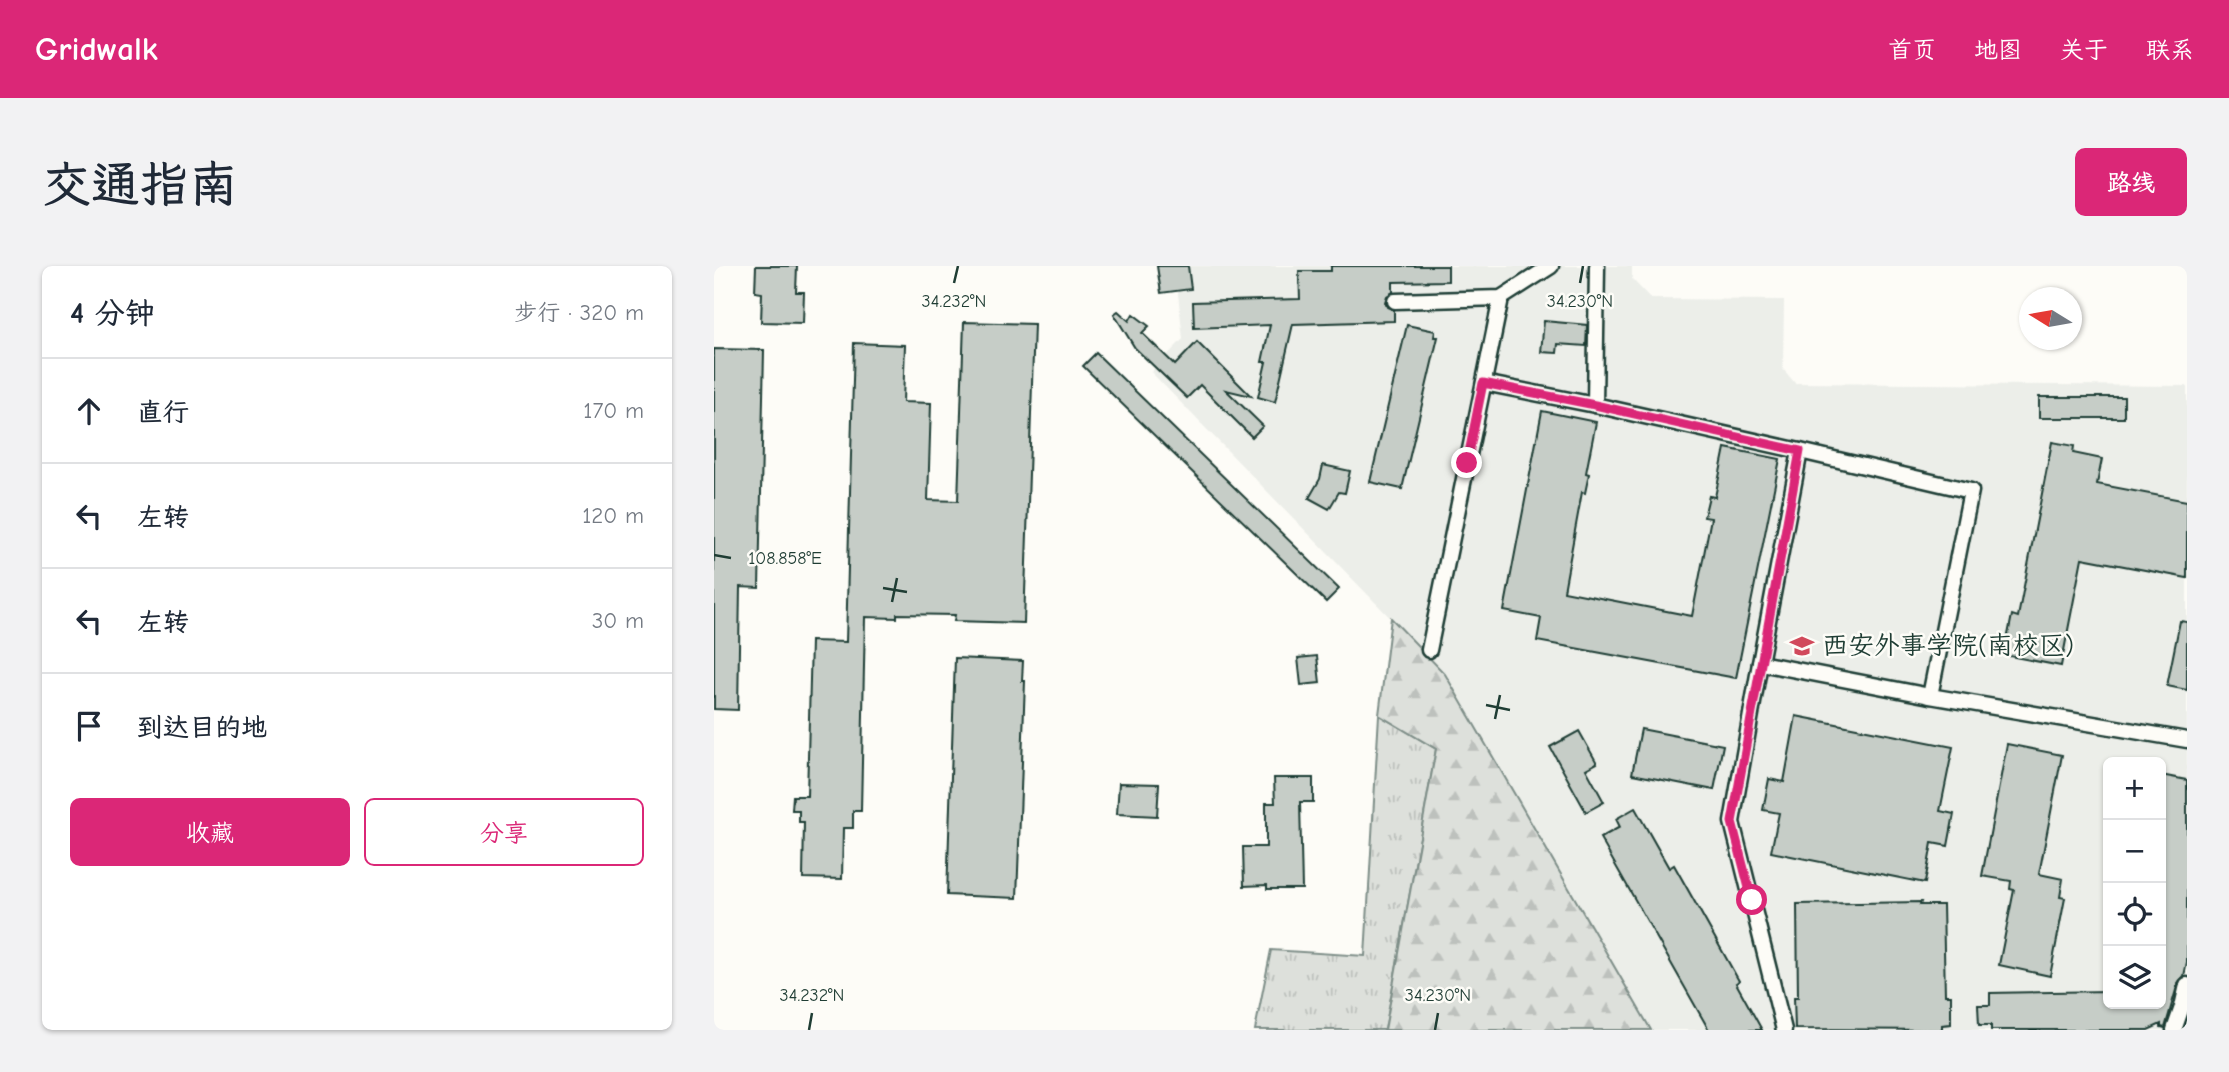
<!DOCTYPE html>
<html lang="zh">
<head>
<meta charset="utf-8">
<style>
	:root { --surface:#fff; --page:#f2f2f3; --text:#1f2937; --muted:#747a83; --line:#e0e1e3; --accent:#db2777 }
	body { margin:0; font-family:"Comic Neue","LXGW WenKai TC",sans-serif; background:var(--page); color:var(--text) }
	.controls { position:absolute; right:21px; bottom:21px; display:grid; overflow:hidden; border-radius:10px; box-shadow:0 2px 5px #0004 }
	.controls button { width:63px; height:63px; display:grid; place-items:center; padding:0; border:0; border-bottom:2px solid var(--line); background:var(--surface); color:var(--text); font:35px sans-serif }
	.compass { position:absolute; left:1305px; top:21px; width:63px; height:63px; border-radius:50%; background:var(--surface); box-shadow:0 2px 5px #0004; rotate:281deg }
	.stop { position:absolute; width:21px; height:21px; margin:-16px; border:5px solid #db2777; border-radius:50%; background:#fff }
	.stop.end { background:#db2777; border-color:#fff; box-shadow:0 2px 7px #0008 }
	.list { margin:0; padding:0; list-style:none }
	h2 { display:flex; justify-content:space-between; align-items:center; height:91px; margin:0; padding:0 28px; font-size:30px }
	h2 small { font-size:23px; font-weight:400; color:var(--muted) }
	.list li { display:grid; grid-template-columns:46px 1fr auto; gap:21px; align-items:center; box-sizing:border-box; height:105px; padding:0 28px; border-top:2px solid var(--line) }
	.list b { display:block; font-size:26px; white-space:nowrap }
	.list em { font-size:23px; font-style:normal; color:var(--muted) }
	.actions { display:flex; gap:14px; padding:21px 28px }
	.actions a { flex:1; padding:16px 0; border:2px solid var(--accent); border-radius:10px; text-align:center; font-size:24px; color:var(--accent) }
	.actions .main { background:var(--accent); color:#fff }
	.icon { flex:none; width:38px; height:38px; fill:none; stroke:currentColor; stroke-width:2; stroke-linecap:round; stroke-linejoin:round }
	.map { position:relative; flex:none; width:1473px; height:764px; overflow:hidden; border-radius:10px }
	header { display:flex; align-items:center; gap:42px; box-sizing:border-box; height:98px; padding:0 35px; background:var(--accent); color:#fff }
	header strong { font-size:33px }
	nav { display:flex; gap:38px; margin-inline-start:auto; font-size:24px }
	.intro { display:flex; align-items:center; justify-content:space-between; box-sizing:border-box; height:168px; padding:0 42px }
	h1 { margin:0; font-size:49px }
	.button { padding:18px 32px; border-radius:10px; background:var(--accent); color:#fff; font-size:24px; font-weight:700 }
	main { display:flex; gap:42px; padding:0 42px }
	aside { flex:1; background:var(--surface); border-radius:10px; box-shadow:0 2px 5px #0004 }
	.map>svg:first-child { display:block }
	.built { fill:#eceee9; fill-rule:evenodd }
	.grass { fill:url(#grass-tufts); stroke:#7e8e88; stroke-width:2 }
	.forest { fill:url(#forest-firs); stroke:#7e8e88; stroke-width:2 }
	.building { fill:#c6cdc7; stroke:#1f3d34; stroke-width:2 }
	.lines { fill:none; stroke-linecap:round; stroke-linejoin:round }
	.minor-casing { stroke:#1f3d34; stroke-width:19 }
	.minor { stroke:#fdfcf7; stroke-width:14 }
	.route { stroke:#db2777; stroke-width:9 }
	.ticks { fill:none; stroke:#1f3d34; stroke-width:2.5 }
	.labels { text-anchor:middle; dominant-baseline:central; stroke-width:5; stroke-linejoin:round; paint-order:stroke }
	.poi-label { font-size:26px; fill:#1f3d34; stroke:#fdfcf7; text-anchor:start }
	.ticks-label { font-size:18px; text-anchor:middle; fill:#1f3d34; stroke:#fdfcf7; stroke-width:5; stroke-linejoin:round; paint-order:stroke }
</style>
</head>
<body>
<header>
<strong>Gridwalk</strong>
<nav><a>首页</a><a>地图</a><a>关于</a><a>联系</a></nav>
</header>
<div class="intro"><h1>交通指南</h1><a class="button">路线</a></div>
<main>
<aside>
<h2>4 分钟<small>步行 · 320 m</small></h2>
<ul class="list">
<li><svg class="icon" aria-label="ahead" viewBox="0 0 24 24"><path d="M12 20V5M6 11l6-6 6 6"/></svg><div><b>直行</b></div><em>170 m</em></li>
<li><svg class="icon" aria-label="left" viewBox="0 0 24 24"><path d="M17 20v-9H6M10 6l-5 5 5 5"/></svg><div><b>左转</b></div><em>120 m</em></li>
<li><svg class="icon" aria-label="left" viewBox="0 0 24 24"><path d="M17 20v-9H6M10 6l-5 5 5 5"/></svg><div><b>左转</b></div><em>30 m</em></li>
<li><svg class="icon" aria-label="arrive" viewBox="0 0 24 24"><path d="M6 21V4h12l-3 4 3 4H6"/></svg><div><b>到达目的地</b></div></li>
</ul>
<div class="actions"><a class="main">收藏</a><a>分享</a></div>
</aside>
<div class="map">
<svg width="1473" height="764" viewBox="0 0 1473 764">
	<defs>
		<pattern id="grass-tufts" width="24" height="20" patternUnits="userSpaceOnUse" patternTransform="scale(1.75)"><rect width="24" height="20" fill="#dde0db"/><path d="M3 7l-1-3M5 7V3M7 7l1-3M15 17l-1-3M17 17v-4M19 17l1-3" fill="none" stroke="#bdc1bd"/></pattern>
		<pattern id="forest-firs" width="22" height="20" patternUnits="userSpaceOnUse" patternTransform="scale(1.75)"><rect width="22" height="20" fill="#dde0db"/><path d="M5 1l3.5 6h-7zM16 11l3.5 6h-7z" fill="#bdc1bd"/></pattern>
	</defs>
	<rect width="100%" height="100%" fill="#fdfcf7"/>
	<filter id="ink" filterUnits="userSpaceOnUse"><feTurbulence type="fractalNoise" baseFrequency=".0143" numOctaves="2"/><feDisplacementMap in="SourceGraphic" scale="14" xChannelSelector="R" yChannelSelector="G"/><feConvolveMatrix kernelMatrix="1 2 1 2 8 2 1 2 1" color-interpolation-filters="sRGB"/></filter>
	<g filter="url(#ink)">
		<!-- built -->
		<path class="built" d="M 461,0 L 918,0 L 918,13 L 937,33 L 1070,34 L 1069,103 L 1081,117 L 1473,120 L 1473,764 L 937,764 L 731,408 L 437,106 L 469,73 ZM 1394,496 L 1447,496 L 1447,738 L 1394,738 Z"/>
		<!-- grass -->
		<path class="grass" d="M 665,449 L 722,483 L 671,764 L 541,764 L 557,684 L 651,690 Z"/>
		<!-- forest -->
		<path class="forest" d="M 677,352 L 731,408 L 937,764 L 671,764 L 722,483 L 665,449 Z"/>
		<!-- building -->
		<g class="building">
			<path d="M 42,0 L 83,0 L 82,26 L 90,26 L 89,57 L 47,56 L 48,27 L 41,26 Z"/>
			<path d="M 443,0 L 474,0 L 477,23 L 447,27 Z"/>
			<path d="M 617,0 L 734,0 L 734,15 L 679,16 L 679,26 L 673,30 L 671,36 L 673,41 L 680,44 L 680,55 L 579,58 L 561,136 L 544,131 L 552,96 L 548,96 L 556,59 L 480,62 L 479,36 L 586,33 L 585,5 L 617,5 Z"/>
			<path d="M 404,45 L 415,55 L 419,48 L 435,60 L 428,67 L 461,99 L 483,76 L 537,130 L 512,124 L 549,160 L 538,171 L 486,119 L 473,132 L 421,82 L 400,48 Z"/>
			<path d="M 830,55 L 873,59 L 872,80 L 844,78 L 843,87 L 827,86 Z"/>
			<path d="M 250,56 L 320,58 L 310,357 L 240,355 L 241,349 L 183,348 L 183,352 L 151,351 L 147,545 L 139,545 L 139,562 L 129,562 L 128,613 L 89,612 L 90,556 L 85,556 L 85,544 L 78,544 L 79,530 L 93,530 L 97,375 L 132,376 L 140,77 L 191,79 L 189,136 L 217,137 L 214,234 L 244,235 Z"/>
			<path d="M 693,59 L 721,65 L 720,71 L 724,71 L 688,223 L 656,216 Z"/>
			<path d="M 0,83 L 50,84 L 45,322 L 26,321 L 24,444 L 0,443 Z"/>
			<path d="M 382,87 L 625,323 L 612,336 L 369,100 Z"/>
			<rect x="1325" y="131" width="85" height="21"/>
			<path d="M 828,145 L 882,156 L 872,207 L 875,208 L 871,227 L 868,226 L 850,325 L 978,350 L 997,252 L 990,251 L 995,230 L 1001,231 L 1011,182 L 1066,193 L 1022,412 L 823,375 L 827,352 L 790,345 Z"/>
			<path d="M 1338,176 L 1360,180 L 1359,187 L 1388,193 L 1383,218 L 1473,235 L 1473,312 L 1368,292 L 1347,400 L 1290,389 L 1298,349 L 1304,351 Z"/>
			<path d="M 609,199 L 636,205 L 631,227 L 625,226 L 615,243 L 595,232 L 606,213 Z"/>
			<path d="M 1466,355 L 1473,356 L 1473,424 L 1453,420 Z"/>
			<path d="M 603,390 L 606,417 L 587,419 L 584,392 Z"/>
			<path d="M 241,392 L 309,395 L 308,415 L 311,415 L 303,632 L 233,629 Z"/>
			<path d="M 1082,450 L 1239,481 L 1226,545 L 1240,548 L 1234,580 L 1218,577 L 1211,617 L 1057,586 L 1065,547 L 1049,544 L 1055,513 L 1070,516 Z"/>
			<path d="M 927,463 L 1009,479 L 1000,524 L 918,508 Z"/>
			<path d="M 865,465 L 883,497 L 872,503 L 890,536 L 872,546 L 836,481 Z"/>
			<path d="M 1293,478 L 1348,489 L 1325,608 L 1349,613 L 1346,631 L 1351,632 L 1336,710 L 1285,699 L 1300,624 L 1296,623 L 1297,615 L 1268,610 Z"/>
			<path d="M 1447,509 L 1473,514 L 1473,696 L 1470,710 L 1464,717 L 1451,762 L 1447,761 L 1447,758 L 1434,764 L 1277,764 L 1277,759 L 1265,759 L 1264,739 L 1276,739 L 1276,727 L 1394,725 L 1394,738 L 1447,738 Z"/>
			<path d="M 560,512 L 599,512 L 599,536 L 586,536 L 588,623 L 553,623 L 553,619 L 530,620 L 529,581 L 552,581 L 552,537 L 561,537 Z"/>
			<path d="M 405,517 L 445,518 L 443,550 L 403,548 Z"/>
			<path d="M 921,542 L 955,602 L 960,599 L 1025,715 L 1022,717 L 1048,764 L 995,764 L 886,572 L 906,561 L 902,553 Z"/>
			<path d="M 1207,636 L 1206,639 L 1229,639 L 1231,729 L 1237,729 L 1237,758 L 1228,759 L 1228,764 L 1081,763 L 1080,731 L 1084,731 L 1083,638 Z"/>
		</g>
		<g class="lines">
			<!-- minor casing -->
			<g class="minor-casing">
				<g id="minor">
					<path d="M 681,35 L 787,32 L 837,0"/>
					<path d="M 770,117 L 881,139 L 1086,185 L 1046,397 L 1018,556 L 1070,764"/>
					<path d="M 881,139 L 883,0"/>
					<path d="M 1086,185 L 1257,225 L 1216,430"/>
					<path d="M 715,384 L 787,32"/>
					<path d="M 1046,397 L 1216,430 L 1473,474"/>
					<path d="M 1460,764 L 1468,741 L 1473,719"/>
				</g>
			</g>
			<!-- minor -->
			<use href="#minor" class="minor"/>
		</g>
	</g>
	<g class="lines" filter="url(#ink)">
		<!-- route -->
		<path class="route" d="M 753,197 L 769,117 L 881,139 L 1086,185 L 1018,556 L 1038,634"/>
	</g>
	<!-- ticks -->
	<path class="ticks" d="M 240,17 L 244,0M 866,17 L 869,0M 0,289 L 17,292M 169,322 L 193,326M 178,336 L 183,312M 772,439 L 796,444M 781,453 L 786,429M 95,764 L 98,747M 721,764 L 724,747"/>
	<!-- icons -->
	<defs>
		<g id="university-bare" transform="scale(1.89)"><path d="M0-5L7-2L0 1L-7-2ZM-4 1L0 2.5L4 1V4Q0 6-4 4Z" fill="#d1495b" stroke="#fdfcf7" stroke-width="2.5" paint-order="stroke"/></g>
	</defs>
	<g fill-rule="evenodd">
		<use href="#university-bare" x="1088" y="380"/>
	</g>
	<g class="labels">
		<!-- poi labels -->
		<g class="poi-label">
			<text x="1108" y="380">西安外事学院(南校区)</text>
		</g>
	</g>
	<g class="ticks-label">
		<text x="240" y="41">34.232°N</text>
		<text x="866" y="41">34.230°N</text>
		<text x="71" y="298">108.858°E</text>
		<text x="98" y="735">34.232°N</text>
		<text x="724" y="735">34.230°N</text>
	</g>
</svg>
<div class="controls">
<button>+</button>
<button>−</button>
<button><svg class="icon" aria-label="locate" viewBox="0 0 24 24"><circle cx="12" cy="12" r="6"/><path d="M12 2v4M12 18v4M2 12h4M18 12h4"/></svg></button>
<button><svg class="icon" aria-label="layers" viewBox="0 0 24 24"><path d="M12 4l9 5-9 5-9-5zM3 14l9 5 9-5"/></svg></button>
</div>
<svg class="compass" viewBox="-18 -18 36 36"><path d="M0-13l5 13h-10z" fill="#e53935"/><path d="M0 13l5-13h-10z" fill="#747a83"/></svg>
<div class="stop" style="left:1038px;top:634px"></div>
<div class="stop end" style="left:753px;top:197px"></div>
</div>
</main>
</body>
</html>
